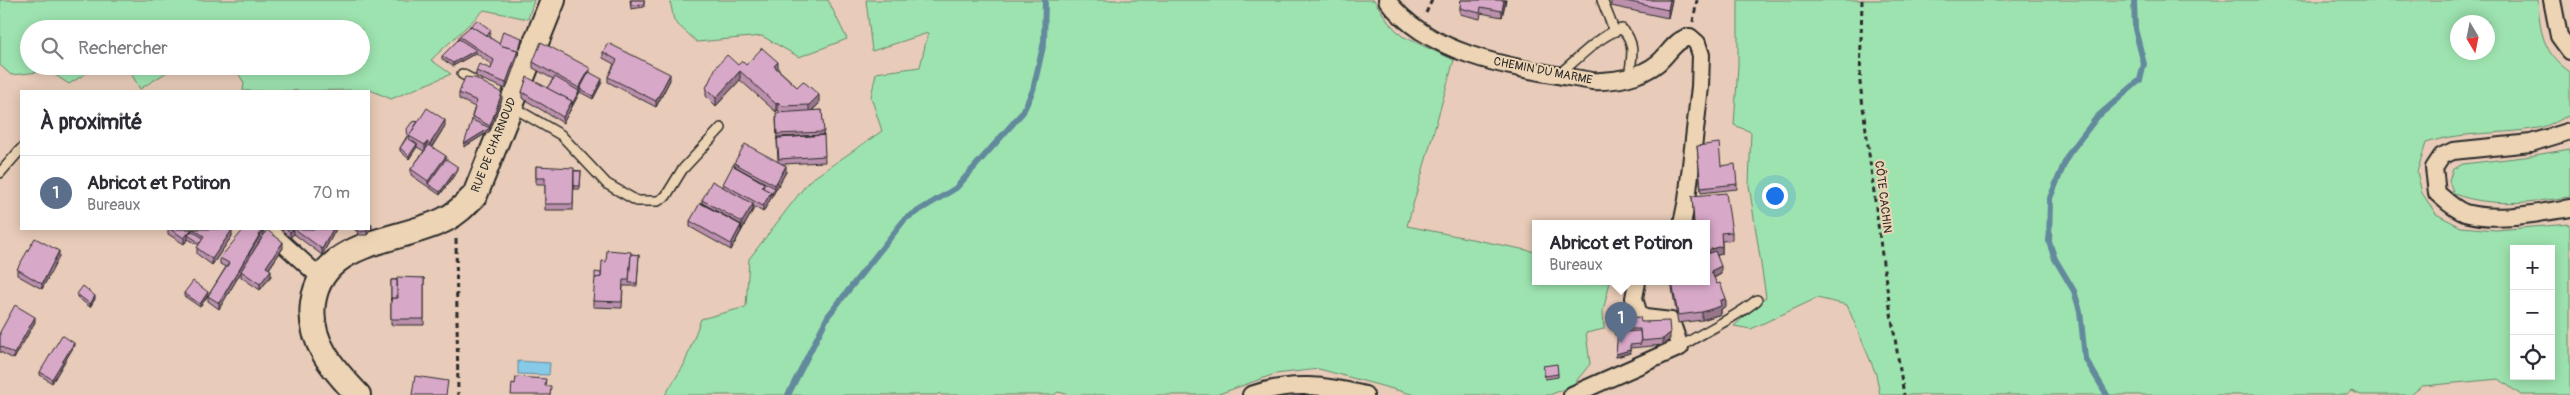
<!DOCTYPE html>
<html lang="fr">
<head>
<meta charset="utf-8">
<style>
	:root { --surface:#fff; --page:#f7f7f7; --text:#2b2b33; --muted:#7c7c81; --line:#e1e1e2; --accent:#2b2b2b }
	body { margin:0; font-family:Pangolin,sans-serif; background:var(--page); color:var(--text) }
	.controls { position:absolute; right:15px; bottom:15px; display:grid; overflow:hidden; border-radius:0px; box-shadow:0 2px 12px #0003 }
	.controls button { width:45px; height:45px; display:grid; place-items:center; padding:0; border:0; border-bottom:1px solid var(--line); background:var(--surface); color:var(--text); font:25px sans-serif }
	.compass { position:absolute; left:2450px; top:15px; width:45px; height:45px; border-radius:50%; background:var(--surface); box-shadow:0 2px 12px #0003; rotate:170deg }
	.you { position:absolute; left:1774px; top:195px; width:18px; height:18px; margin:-12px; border:4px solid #fff; border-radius:50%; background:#1a73e8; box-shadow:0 0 0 8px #1a73e833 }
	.badge { display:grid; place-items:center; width:32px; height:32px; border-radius:50%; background:var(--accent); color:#fff; font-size:16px; font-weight:700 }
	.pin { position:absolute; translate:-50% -41px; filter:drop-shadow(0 1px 2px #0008) }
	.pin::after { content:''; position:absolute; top:26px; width:18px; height:15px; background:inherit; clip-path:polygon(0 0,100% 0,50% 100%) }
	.popup { position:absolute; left:1532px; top:220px; width:178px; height:65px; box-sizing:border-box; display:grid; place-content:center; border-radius:0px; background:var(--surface); filter:drop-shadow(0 1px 4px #0005); font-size:16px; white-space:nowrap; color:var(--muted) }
	.popup b { font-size:19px; color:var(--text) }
	.popup::after { content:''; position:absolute; left:50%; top:100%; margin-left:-10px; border:10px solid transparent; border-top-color:var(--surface) }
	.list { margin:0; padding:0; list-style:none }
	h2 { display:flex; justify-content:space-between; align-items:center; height:65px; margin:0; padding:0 20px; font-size:21px }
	h2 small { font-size:16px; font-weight:400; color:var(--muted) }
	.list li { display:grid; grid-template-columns:32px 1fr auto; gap:15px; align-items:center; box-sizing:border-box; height:75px; padding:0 20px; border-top:1px solid var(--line) }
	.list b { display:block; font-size:19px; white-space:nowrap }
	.list p { margin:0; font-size:16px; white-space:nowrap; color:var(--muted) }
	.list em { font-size:16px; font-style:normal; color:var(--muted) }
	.icon { flex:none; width:28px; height:28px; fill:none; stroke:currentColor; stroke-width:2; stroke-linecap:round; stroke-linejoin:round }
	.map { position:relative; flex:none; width:2570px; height:395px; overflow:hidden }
	.search { position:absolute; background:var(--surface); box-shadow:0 2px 12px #0003; left:20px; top:20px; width:350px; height:55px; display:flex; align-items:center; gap:12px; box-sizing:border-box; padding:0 18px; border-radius:28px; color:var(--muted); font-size:19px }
	.panel { position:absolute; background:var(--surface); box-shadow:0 2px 12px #0003; left:20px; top:90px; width:350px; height:140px; border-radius:0px }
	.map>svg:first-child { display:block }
	.green { fill:#9de3af; stroke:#64876d; fill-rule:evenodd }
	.water { fill:#86cae7; stroke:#628a9c }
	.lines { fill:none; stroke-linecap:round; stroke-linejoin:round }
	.stream { stroke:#628a9c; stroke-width:6 }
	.lane-casing { stroke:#2b2b2b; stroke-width:12 }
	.street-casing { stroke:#2b2b2b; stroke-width:20 }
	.secondary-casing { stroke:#2b2b2b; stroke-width:28 }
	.path { stroke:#2b2b2b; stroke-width:3; stroke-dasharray:5 4; stroke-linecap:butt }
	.lane { stroke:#ecd4b4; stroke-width:9 }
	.street { stroke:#ecd4b4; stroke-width:16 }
	.secondary { stroke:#ecd4b4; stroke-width:24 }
	.wall { fill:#ba90ac; stroke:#2b2b2b }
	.shaded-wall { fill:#97768c; stroke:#2b2b2b }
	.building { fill:#d8a8c8; stroke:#2b2b2b }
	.labels { text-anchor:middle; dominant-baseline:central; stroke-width:4; stroke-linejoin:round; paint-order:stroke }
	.street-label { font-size:12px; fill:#2b2b2b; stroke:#ecd4b4 }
</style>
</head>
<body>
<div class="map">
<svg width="2570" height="395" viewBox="0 0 2570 395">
	<rect width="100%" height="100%" fill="#e8cbb8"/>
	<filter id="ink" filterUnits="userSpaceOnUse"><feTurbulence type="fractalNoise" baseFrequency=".02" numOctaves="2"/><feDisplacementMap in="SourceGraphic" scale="10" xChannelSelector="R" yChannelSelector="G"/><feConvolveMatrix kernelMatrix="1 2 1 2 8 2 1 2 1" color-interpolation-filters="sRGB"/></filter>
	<g filter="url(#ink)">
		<!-- green -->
		<g class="green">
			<path d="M 0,0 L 534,0 L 528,19 L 484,10 L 431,60 L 451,74 L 391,99 L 370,90 L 243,91 L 244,83 L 234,66 L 361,66 L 361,29 L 29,29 L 29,66 L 98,66 L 69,84 L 49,71 L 11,75 L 0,65 Z"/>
			<path d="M 670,0 L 828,0 L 847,39 L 799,57 L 762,36 L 697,42 L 674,21 Z"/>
			<path d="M 866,0 L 1374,0 L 1389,23 L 1402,36 L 1454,60 L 1407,226 L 1536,252 L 1536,282 L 1610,282 L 1603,311 L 1604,329 L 1586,333 L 1590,364 L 1573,385 L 1550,395 L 1415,395 L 1319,369 L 1275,374 L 1216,395 L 1070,395 L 1058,392 L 1054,395 L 941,395 L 939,393 L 937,395 L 665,395 L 684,365 L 701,319 L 746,307 L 749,259 L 809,181 L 882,131 L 871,97 L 876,73 L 920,67 L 928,33 L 872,51 Z"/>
			<path d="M 1738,0 L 2538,0 C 2540,32 2542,52 2570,72 L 2570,115 C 2560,119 2549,126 2538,128 C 2501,135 2461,131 2426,143 L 2417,172 L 2422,193 L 2436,214 L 2461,227 L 2496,230 L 2570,224 L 2570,395 L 2521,395 L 2499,379 L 2422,386 L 2411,395 L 2361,395 L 2351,391 L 2347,395 L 1880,395 L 1876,374 L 1847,305 L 1817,298 L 1751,329 L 1734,326 L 1766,297 L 1749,185 L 1751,132 L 1734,125 L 1738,66 ZM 2458,22 L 2488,22 L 2488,52 L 2458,52 ZM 2514,249 L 2551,249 L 2551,376 L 2514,376 Z"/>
			<path d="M 127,66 L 190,66 L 167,72 L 140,89 Z"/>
			<path d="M 2570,149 L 2570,197 C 2530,202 2493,208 2454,194 L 2449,181 L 2453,169 L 2463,164 L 2524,157 Z"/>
		</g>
		<!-- water -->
		<path class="water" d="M 518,361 L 550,363 L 549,375 L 518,374 Z"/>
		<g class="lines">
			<!-- stream -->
			<g class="stream">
				<path d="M 788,395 L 828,316 L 905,219 L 956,188 L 1023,112 L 1033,90 L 1044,42 L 1045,0"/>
				<path d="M 2107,395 L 2085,358 L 2080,311 L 2074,291 L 2055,259 L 2049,242 L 2050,198 L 2068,155 L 2097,117 L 2140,80 L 2144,64 L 2135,29 L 2134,0"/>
			</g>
			<!-- lane casing -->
			<g class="lane-casing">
				<g id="lane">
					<path d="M 1602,0 L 1614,30"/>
					<path d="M 462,74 L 477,82"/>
					<path d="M 1558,75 C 1576,61 1601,33 1622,29 C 1636,42 1632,58 1629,76"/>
					<path d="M 511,106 L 561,135 L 607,184 L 637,201 L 658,201 L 666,196 L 682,170 L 721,128"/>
					<path d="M 0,173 L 21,149"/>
					<path d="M 1680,347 C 1706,330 1734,319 1757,300"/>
				</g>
			</g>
			<!-- street casing -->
			<g class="street-casing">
				<g id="street">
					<path d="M 1387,0 C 1431,59 1524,69 1592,81 C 1614,82 1641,77 1658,63 C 1669,54 1675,39 1690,37 L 1697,43 L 1701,55 L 1700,87 L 1687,200 L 1682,224"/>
					<path d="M 2552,0 L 2559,36 L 2570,51"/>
					<path d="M 2570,131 L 2531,143 L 2453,151 L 2442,156 L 2434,168 L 2437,193 C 2445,200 2454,209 2465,213 C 2498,222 2538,213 2570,208"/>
					<path d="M 267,229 L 321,278"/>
					<path d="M 1251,395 C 1290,381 1326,385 1365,395"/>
					<path d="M 1572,395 L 1680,347 L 1671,321 L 1645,318 L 1639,315 L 1634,298 L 1637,282"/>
				</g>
			</g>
			<!-- secondary casing -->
			<g class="secondary-casing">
				<path id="secondary" d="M 358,395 C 333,369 308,341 313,303 C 322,238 400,243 446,219 C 458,213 466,204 475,195 L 553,0"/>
			</g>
			<!-- path -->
			<g class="path">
				<path d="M 1862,0 L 1860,83 L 1883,263 L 1904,395"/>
				<path d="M 1426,13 L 1432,0"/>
				<path d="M 1693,22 L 1697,0"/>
				<path d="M 456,239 L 458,395"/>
			</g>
			<!-- lane -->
			<use href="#lane" class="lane"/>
			<!-- street -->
			<use href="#street" class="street"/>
			<!-- secondary -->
			<use href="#secondary" class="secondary"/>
		</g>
		<!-- wall -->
		<g class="wall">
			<path d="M 630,0 L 644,0 L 644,7 L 631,9 Z"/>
			<path d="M 1461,0 L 1506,0 L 1502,17 L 1481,13 L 1480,19 L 1460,14 L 1460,8 Z"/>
			<path d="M 1611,0 L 1672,0 L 1668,18 L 1611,6 Z"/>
			<path d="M 491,33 L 489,37 L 499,44 L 522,41 L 506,89 L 476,77 L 476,71 L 491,69 L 492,65 L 476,53 L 453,66 L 442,59 L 442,56 L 459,39 L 459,36 Z"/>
			<path d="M 603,52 L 670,80 L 656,107 L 608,82 L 608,77 L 614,64 L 603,58 Z"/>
			<path d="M 533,62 L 590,73 L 602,82 L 593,99 L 580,92 L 563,123 L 522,98 L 522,92 L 547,88 L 553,79 L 533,68 Z"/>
			<path d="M 738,65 L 746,65 L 778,69 L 797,87 L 819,104 L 812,111 L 822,110 L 825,162 L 782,164 L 786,172 L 763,212 L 753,206 L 753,210 L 731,250 L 690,227 L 690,221 L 702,203 L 702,200 L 723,187 L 723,184 L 734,166 L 734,163 L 778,162 L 776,119 L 780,113 L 778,110 L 776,112 L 740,80 L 716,106 L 706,96 L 706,88 Z"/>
			<path d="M 459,93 L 502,99 L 490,131 L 464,147 L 472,121 L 472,116 L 475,107 L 459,99 Z"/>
			<path d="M 445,126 L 432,147 L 458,170 L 440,195 L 411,175 L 411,169 L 424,151 L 417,147 L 409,159 L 400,151 L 400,148 L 407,136 Z"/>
			<path d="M 1697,146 L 1721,166 L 1737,184 L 1737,189 L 1701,193 Z"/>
			<path d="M 536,166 L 581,171 L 580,189 L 574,189 L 574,180 L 573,210 L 545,210 L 545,184 L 536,184 Z"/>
			<path d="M 1692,196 L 1732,232 L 1732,240 L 1722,241 L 1722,254 L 1717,255 L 1721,274 L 1714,278 L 1726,306 L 1721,309 L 1721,314 L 1702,320 L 1678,323 L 1671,282 L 1706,282 L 1706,224 L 1694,224 Z"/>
			<path d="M 372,228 L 367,235 L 360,235 L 354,229 L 369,229 Z"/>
			<path d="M 168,229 L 231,229 L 232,236 L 212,265 L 197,254 L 197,248 L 199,245 L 188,239 L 184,244 L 168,234 Z"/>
			<path d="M 281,229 L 336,229 L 322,255 L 294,234 L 290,238 Z"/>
			<path d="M 264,234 L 255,249 L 283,248 L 269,269 L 271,276 L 260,290 L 241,277 L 241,272 L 219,309 L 208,301 L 208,296 L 226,267 L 220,264 L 220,258 Z"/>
			<path d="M 631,254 L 639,255 L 637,286 L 623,286 L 622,308 L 593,307 L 593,301 L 601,273 L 606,262 Z"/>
			<path d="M 59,257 L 42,289 L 17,275 L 17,269 Z"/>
			<path d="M 424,278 L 424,325 L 391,325 L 391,280 Z"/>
			<path d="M 184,293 L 208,295 L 200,307 L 184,296 Z"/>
			<path d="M 77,294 L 95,299 L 90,307 L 77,297 Z"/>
			<path d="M 1629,318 L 1641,322 L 1670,339 L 1663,345 L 1630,348 L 1630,353 L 1616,357 L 1618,335 L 1615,335 L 1614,328 L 1610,327 L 1610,322 Z"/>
			<path d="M 35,322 L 14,359 L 0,352 L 0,332 Z"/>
			<path d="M 74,346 L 52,383 L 40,375 L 40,372 Z"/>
			<path d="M 1543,366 L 1558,374 L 1558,377 L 1545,379 Z"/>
		</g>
		<!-- shaded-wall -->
		<g class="shaded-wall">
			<path d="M 1504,0 L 1506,0 L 1502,17 L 1502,11 Z"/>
			<path d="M 1670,0 L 1672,0 L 1668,18 L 1668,10 Z"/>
			<path d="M 522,38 L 522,41 L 518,56 L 518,53 Z"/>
			<path d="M 476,50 L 476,53 L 453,66 L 453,63 Z"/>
			<path d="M 518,50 L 518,56 L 506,89 L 506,83 Z"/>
			<path d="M 778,62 L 778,70 L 774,66 Z"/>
			<path d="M 590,68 L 590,74 L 580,89 L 580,92 L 572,107 L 572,104 L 579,91 L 579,88 Z"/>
			<path d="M 740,71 L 740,80 L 716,106 L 716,98 Z"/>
			<path d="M 670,74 L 670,80 L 656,107 L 656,101 Z"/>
			<path d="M 602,79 L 602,82 L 593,99 L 593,96 Z"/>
			<path d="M 502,93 L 502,99 L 490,131 L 490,126 Z"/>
			<path d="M 819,95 L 819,104 L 809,113 L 809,105 Z"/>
			<path d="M 572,101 L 572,107 L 563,123 L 563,117 Z"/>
			<path d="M 778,102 L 778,110 L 776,112 L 776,104 Z"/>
			<path d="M 445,120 L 445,126 L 430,149 L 430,144 Z"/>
			<path d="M 490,128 L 490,131 L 464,147 L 464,144 Z"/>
			<path d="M 427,142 L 427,148 L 425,151 L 425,145 Z"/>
			<path d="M 417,144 L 417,147 L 409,159 L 409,156 Z"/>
			<path d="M 446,156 L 446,162 L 428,184 L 428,181 Z"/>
			<path d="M 786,166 L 786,172 L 763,212 L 763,206 L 771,192 L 775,188 L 775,185 Z"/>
			<path d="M 458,167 L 458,170 L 440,195 L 440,192 Z"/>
			<path d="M 753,204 L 753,210 L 741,231 L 742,222 Z"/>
			<path d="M 372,224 L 372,228 L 367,235 L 367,231 Z"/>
			<path d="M 741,225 L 741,231 L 731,250 L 731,244 Z"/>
			<path d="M 192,229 L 192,234 L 188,235 L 188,239 L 184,244 L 184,238 Z"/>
			<path d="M 264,229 L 264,234 L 219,309 L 219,303 Z"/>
			<path d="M 294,229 L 294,234 L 290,238 L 290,232 Z"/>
			<path d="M 333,229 L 336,229 L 322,255 L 322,249 Z"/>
			<path d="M 232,230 L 232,236 L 212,265 L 212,259 Z"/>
			<path d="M 283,242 L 283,248 L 266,273 L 266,267 Z"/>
			<path d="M 1722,246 L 1722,254 L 1711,257 L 1706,253 L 1711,249 Z"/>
			<path d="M 59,251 L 59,257 L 42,289 L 42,284 Z"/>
			<path d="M 1721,266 L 1721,274 L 1711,279 L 1711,271 Z"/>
			<path d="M 271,270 L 271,276 L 260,290 L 260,284 Z"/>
			<path d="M 208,292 L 208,295 L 200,307 L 200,304 Z"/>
			<path d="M 95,296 L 95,299 L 90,307 L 90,304 Z"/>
			<path d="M 1726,298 L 1726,306 L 1721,309 L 1721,314 L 1702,320 L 1702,312 Z"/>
			<path d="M 35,317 L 35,322 L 14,359 L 14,354 Z"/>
			<path d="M 1670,333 L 1670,339 L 1663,345 L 1663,339 Z"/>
			<path d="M 74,343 L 74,346 L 52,383 L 52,379 Z"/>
			<path d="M 1630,350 L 1630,353 L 1616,357 L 1616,354 Z"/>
		</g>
		<!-- building -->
		<g class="building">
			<path d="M 631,0 L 644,0 L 644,4 L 631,5 Z"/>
			<path d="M 1461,0 L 1504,0 L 1502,11 L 1481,7 L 1480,13 L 1460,8 Z"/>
			<path d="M 1621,0 L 1670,0 L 1668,10 Z"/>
			<path d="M 477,20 L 491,30 L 487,36 L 471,26 L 469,27 Z"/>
			<path d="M 471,26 L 503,46 L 518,50 L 506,83 L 476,71 L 479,64 L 491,69 L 494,60 L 459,36 Z"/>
			<path d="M 503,31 L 522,38 L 518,53 L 518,50 L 503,46 L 499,44 Z"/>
			<path d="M 459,39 L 476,50 L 453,63 L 442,56 Z"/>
			<path d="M 541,42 L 590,68 L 579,88 L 533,62 Z"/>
			<path d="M 608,43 L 670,74 L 656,101 L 608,77 L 617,60 L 603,52 Z"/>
			<path d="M 762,48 L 778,62 L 774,66 L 797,87 L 803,81 L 819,95 L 809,105 L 782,106 L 778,102 L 776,104 L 740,71 L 716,98 L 706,88 L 716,67 L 727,55 L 738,65 L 742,61 L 746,65 Z"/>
			<path d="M 589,72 L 602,79 L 593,96 L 580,89 Z"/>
			<path d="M 465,77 L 475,78 L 502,93 L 490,126 L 472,116 L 477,101 L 459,93 Z"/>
			<path d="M 527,77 L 572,101 L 563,117 L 522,92 Z"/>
			<path d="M 555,77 L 579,91 L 572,104 L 572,101 L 547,88 Z"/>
			<path d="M 427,108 L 445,120 L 430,144 L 427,142 L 425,145 L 409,136 Z"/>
			<path d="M 822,110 L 824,132 L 777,134 L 776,113 Z"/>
			<path d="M 472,120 L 490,128 L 464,144 Z"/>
			<path d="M 418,121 L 409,136 L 409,139 L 417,144 L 409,156 L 400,148 L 408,136 L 407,129 L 412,122 Z"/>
			<path d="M 824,135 L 825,156 L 779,159 L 777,138 Z"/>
			<path d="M 824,135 L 777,138 L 777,140 L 777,137 Z"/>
			<path d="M 1719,143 L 1721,166 L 1735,164 L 1737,184 L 1701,188 L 1697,146 Z"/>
			<path d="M 745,144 L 786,166 L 775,185 L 734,163 Z"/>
			<path d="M 429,145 L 446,156 L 428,181 L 411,169 Z"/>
			<path d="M 446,159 L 458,167 L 440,192 L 428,184 Z"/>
			<path d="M 733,165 L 764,183 L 762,187 L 771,192 L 763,206 L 723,184 Z"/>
			<path d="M 536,166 L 574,168 L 573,204 L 545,204 L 545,178 L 536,178 Z"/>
			<path d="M 734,166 L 775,188 L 771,195 L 771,192 L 763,188 L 764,185 L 764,183 Z"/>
			<path d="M 574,171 L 581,171 L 580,186 L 574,186 Z"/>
			<path d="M 712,181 L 753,204 L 742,222 L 702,200 Z"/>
			<path d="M 1726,193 L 1732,232 L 1721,233 L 1722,246 L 1711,249 L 1706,253 L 1706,224 L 1695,224 L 1694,222 L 1692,196 Z"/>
			<path d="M 700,203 L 741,225 L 731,244 L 690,221 Z"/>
			<path d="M 701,203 L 702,203 L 742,225 L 741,228 L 741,225 Z"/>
			<path d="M 369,222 L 372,224 L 369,228 Z"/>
			<path d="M 170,229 L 192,229 L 184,238 Z"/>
			<path d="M 193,229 L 231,229 L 232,230 L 212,259 L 197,248 L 204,236 Z"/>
			<path d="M 244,229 L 263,229 L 219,303 L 208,296 L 229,263 L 220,258 Z"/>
			<path d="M 287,229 L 293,229 L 290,232 Z"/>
			<path d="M 295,229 L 333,229 L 322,249 Z"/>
			<path d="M 357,229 L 368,229 L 367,231 L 360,232 Z"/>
			<path d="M 267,230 L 283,242 L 266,267 L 271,270 L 260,284 L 241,271 Z"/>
			<path d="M 192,231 L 203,238 L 200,243 L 188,235 Z"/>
			<path d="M 35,238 L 59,251 L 42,284 L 17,269 Z"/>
			<path d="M 607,250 L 631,252 L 629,280 L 623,280 L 622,302 L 593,301 L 595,278 L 601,277 L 602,261 L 606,262 Z"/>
			<path d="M 1715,251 L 1721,266 L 1711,271 L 1717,284 L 1720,283 L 1726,298 L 1720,301 L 1721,306 L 1702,312 L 1678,315 L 1672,282 L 1706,282 L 1706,254 Z"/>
			<path d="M 631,254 L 639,255 L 637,283 L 629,283 Z"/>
			<path d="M 595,272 L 601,273 L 601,277 L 595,278 Z"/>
			<path d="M 397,277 L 424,278 L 424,319 L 391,319 L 391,298 L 398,298 Z"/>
			<path d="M 391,280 L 397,280 L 397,298 L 391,298 L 391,301 Z"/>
			<path d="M 193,281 L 208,292 L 200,304 L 184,293 Z"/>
			<path d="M 83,286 L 95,296 L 90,304 L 77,294 Z"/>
			<path d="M 15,305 L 35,317 L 14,354 L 0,346 L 0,332 Z"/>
			<path d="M 1628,314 L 1629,318 L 1640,317 L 1641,322 L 1669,321 L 1670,333 L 1663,339 L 1641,341 L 1640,329 L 1615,329 L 1614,322 L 1610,322 L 1611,316 Z"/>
			<path d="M 1640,331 L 1641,344 L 1630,345 L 1630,350 L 1616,354 L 1618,332 Z"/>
			<path d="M 62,335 L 74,343 L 52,379 L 40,372 Z"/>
			<path d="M 1557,364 L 1558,374 L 1545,376 L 1543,366 Z"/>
			<path d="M 415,376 L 448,381 L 446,395 L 412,395 Z"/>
			<path d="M 516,377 L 546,379 L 545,386 L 551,386 L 550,395 L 511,395 L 512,383 L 515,384 Z"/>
		</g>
	</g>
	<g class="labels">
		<!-- street labels -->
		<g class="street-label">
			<text transform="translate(1543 71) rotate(11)">CHEMIN DU MARME</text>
			<text transform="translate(494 145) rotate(-68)">RUE DE CHARNOUD</text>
			<text transform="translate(1883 197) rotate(83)">CÔTE CACHIN</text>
		</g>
	</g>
</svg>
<div class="controls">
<button>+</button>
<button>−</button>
<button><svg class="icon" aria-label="locate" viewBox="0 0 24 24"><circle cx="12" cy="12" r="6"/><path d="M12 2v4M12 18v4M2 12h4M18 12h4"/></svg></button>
</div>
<svg class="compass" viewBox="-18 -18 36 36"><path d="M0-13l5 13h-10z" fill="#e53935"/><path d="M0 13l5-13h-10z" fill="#7c7c81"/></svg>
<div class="you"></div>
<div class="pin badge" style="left:1621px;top:343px;background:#5c6f8a">1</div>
<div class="popup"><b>Abricot et Potiron</b>Bureaux</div>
<div class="search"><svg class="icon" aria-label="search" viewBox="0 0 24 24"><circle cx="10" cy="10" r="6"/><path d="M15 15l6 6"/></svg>Rechercher</div>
<section class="panel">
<h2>À proximité<small></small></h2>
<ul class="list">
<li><span class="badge" style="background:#5c6f8a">1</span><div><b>Abricot et Potiron</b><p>Bureaux</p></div><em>70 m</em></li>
</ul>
</section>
</div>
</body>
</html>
